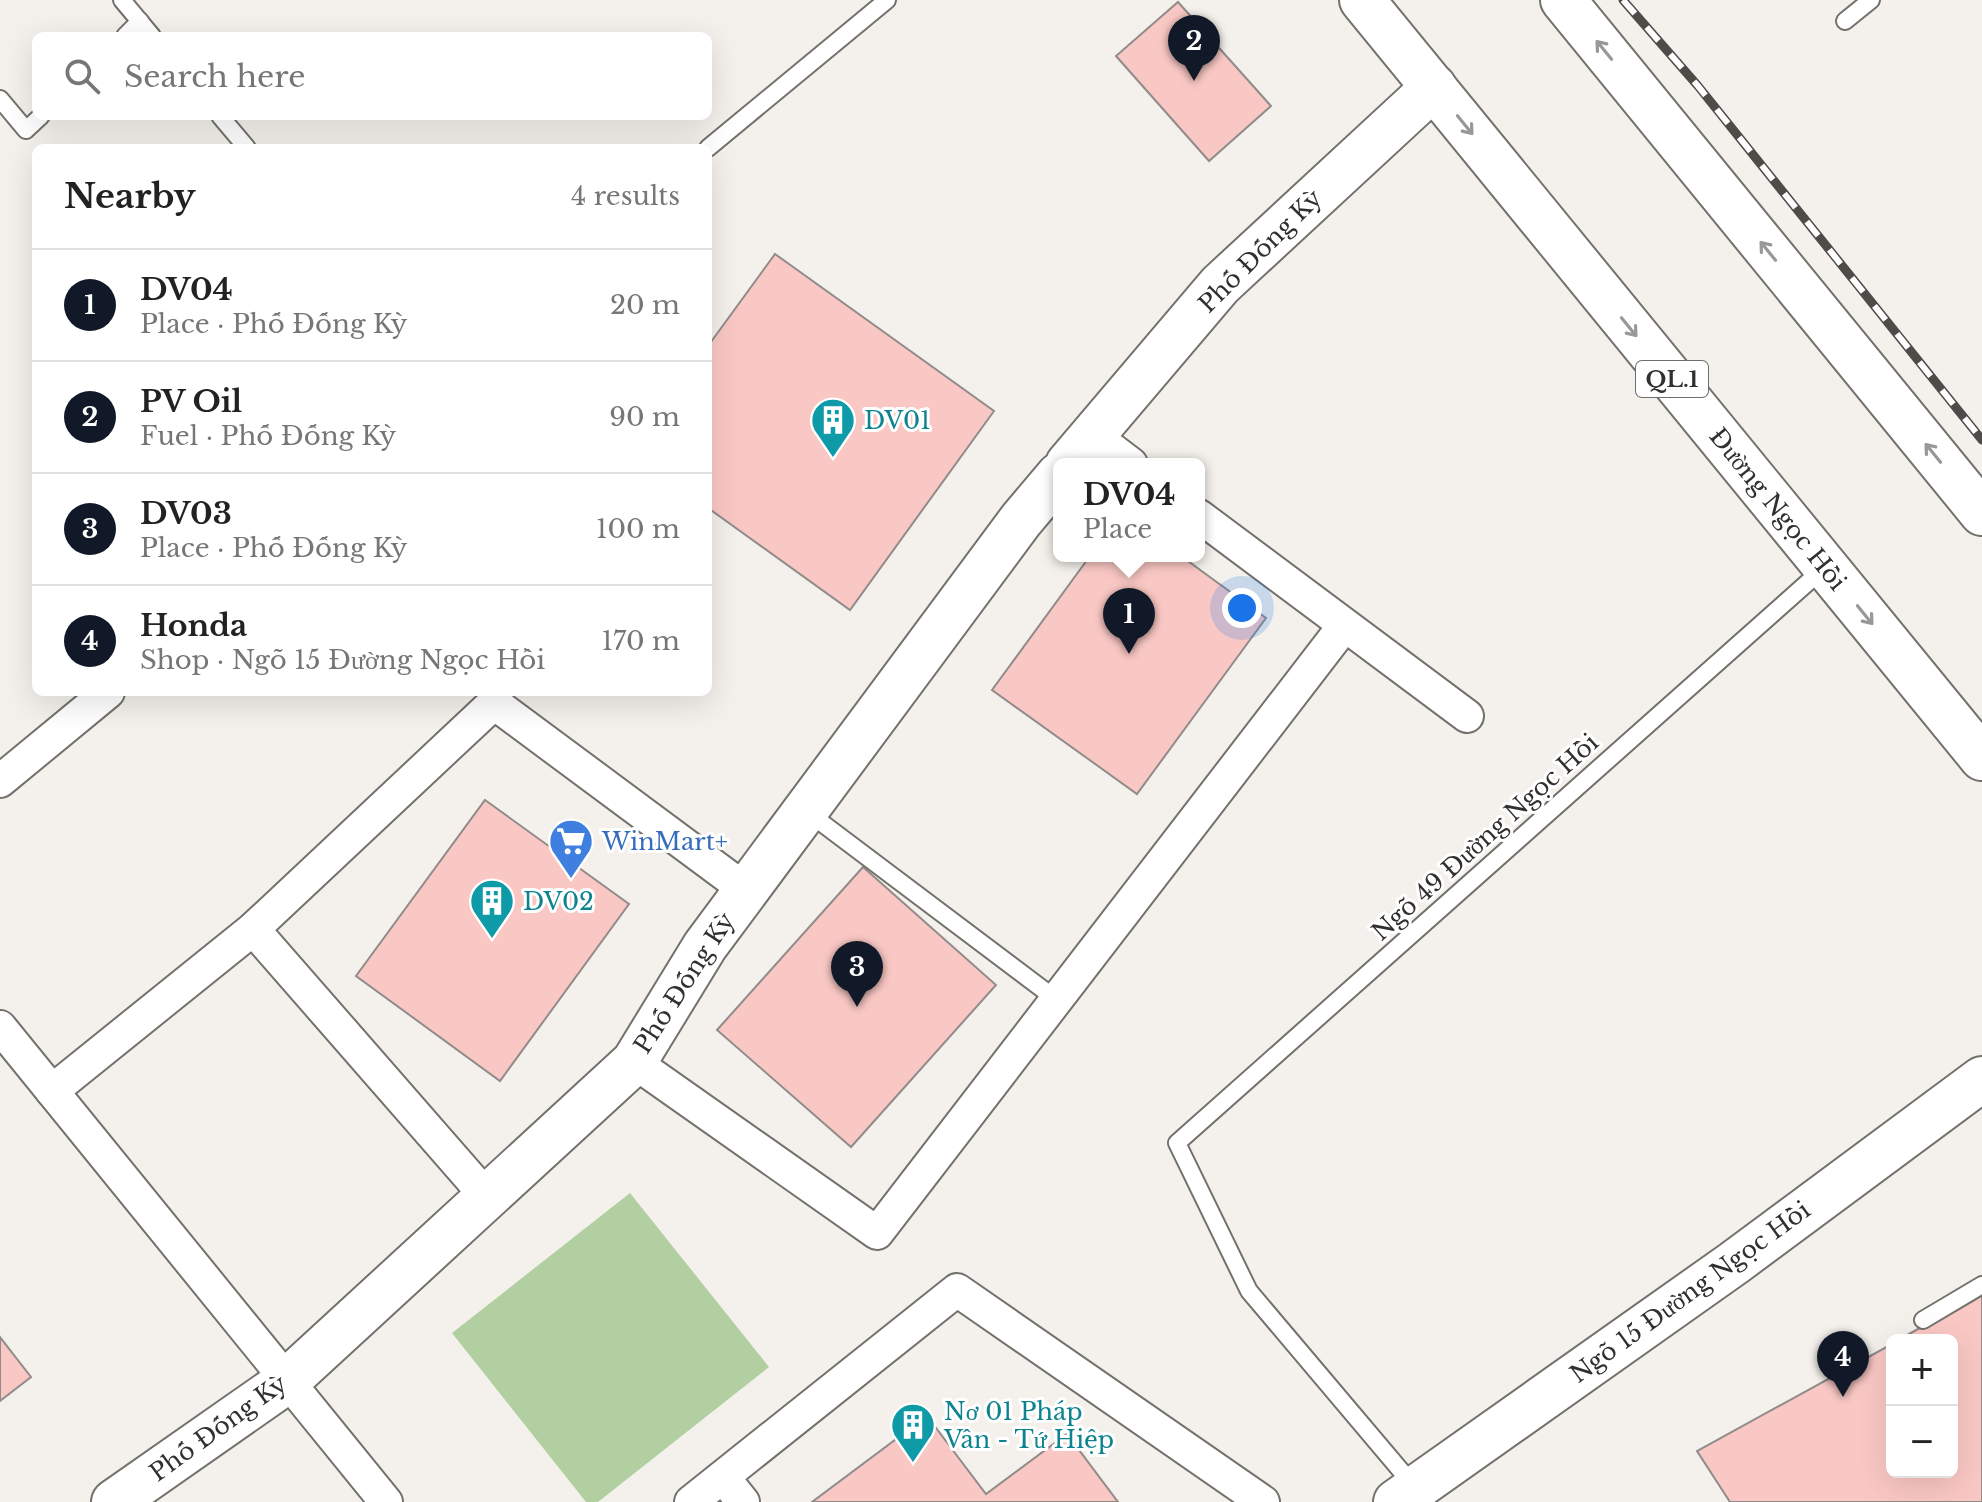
<!DOCTYPE html>
<html lang="en">
<head>
<meta charset="utf-8">
<style>
	:root { --surface:#fff; --page:#f6f6f6; --text:#222; --muted:#767676; --line:#e0e0e0; --accent:#111827 }
	body { margin:0; font-family:"Libre Baskerville",serif; background:var(--page); color:var(--text) }
	.controls { position:absolute; right:24px; bottom:24px; display:grid; overflow:hidden; border-radius:12px; box-shadow:0 8px 32px #0002 }
	.controls button { width:72px; height:72px; display:grid; place-items:center; padding:0; border:0; border-bottom:2px solid var(--line); background:var(--surface); color:var(--text); font:40px sans-serif }
	.you { position:absolute; left:1242px; top:608px; width:28px; height:28px; margin:-20px; border:6px solid #fff; border-radius:50%; background:#1a73e8; box-shadow:0 0 0 12px #1a73e833 }
	.badge { display:grid; place-items:center; width:52px; height:52px; border-radius:50%; background:var(--accent); color:#fff; font-size:26px; font-weight:700 }
	.pin { position:absolute; translate:-50% -66px; filter:drop-shadow(0 2px 4px #0008) }
	.pin::after { content:''; position:absolute; top:42px; width:28px; height:24px; background:inherit; clip-path:polygon(0 0,100% 0,50% 100%) }
	.popup { position:absolute; left:1053px; top:458px; width:152px; height:104px; box-sizing:border-box; display:grid; place-content:center; border-radius:12px; background:var(--surface); filter:drop-shadow(0 2px 6px #0005); font-size:26px; white-space:nowrap; color:var(--muted) }
	.popup b { font-size:30px; color:var(--text) }
	.popup::after { content:''; position:absolute; left:50%; top:100%; margin-left:-16px; border:16px solid transparent; border-top-color:var(--surface) }
	.list { margin:0; padding:0; list-style:none }
	h2 { display:flex; justify-content:space-between; align-items:center; height:104px; margin:0; padding:0 32px; font-size:34px }
	h2 small { font-size:26px; font-weight:400; color:var(--muted) }
	.list li { display:grid; grid-template-columns:52px 1fr auto; gap:24px; align-items:center; box-sizing:border-box; height:112px; padding:0 32px; border-top:2px solid var(--line) }
	.list b { display:block; font-size:30px; white-space:nowrap }
	.list p { margin:0; font-size:26px; white-space:nowrap; color:var(--muted) }
	.list em { font-size:26px; font-style:normal; color:var(--muted) }
	.icon { flex:none; width:44px; height:44px; fill:none; stroke:currentColor; stroke-width:2; stroke-linecap:round; stroke-linejoin:round }
	.map { position:relative; flex:none; width:1982px; height:1502px; overflow:hidden }
	.search { position:absolute; background:var(--surface); box-shadow:0 8px 32px #0002; left:32px; top:32px; width:680px; height:88px; display:flex; align-items:center; gap:20px; box-sizing:border-box; padding:0 28px; border-radius:12px; color:var(--muted); font-size:30px }
	.panel { position:absolute; background:var(--surface); box-shadow:0 8px 32px #0002; left:32px; top:144px; width:680px; height:552px; border-radius:12px }
	.map>svg:first-child { display:block }
	.green { fill:#b2cfa1 }
	.building { fill:#fac8c4; stroke:#918b8a; stroke-width:2 }
	.lines { fill:none; stroke-linecap:round; stroke-linejoin:round }
	.lane-casing { stroke:#72716c; stroke-width:20 }
	.street-casing { stroke:#72716c; stroke-width:36 }
	.secondary-casing { stroke:#72716c; stroke-width:48 }
	.primary-casing { stroke:#72716c; stroke-width:48 }
	.highway-casing { stroke:#72716c; stroke-width:48 }
	.lane { stroke:#fff; stroke-width:16 }
	.street { stroke:#fff; stroke-width:32 }
	.secondary { stroke:#fff; stroke-width:44 }
	.primary { stroke:#fff; stroke-width:44 }
	.highway { stroke:#fff; stroke-width:44 }
	.rail-casing { stroke:#4d4c49; stroke-width:9 }
	.rail { stroke:#fff; stroke-width:6; stroke-dasharray:18; stroke-linecap:butt }
	.oneway { stroke:#989896 }
	.labels { text-anchor:middle; dominant-baseline:central; stroke-width:6; stroke-linejoin:round; paint-order:stroke }
	.shield { fill:#fff; stroke:#6f6e6d; stroke-width:2 }
	.shield-label { font-size:22px; font-weight:bold; fill:#31302e }
	.street-label { font-size:24px; fill:#31302e; stroke:#fff }
	.culture-label { font-size:24px; fill:#0d838f; stroke:#fff; text-anchor:start }
	.shop-label { font-size:24px; fill:#366cbe; stroke:#fff; text-anchor:start }
</style>
</head>
<body>
<div class="map">
<svg width="1982" height="1502" viewBox="0 0 1982 1502">
	<rect width="100%" height="100%" fill="#f4f1ec"/>
	<!-- green -->
	<path class="green" d="M 630,1193 L 769,1367 L 598,1502 L 586,1502 L 452,1333 Z"/>
	<!-- building -->
	<g class="building">
		<path d="M 1178,2 L 1271,106 L 1209,161 L 1116,56 Z"/>
		<path d="M 775,254 L 994,411 L 850,610 L 708,508 L 708,346 Z"/>
		<path d="M 1090,556 L 1181,556 L 1266,618 L 1137,794 L 992,690 Z"/>
		<path d="M 485,800 L 629,904 L 500,1081 L 356,976 Z"/>
		<path d="M 863,867 L 996,985 L 851,1147 L 717,1030 Z"/>
		<path d="M 1982,1294 L 1982,1502 L 1730,1502 L 1697,1451 L 1892,1344 L 1892,1472 L 1952,1472 L 1952,1340 L 1898,1340 Z"/>
		<path d="M 0,1337 L 31,1377 L 0,1401 Z"/>
		<path d="M 927,1416 L 986,1494 L 1067,1434 L 1118,1502 L 812,1502 Z"/>
	</g>
	<g class="lines">
		<!-- lane casing -->
		<g class="lane-casing">
			<g id="lane">
				<path d="M 122,0 L 152,36"/>
				<path d="M 1845,21 L 1871,0"/>
				<path d="M 125,36 L 140,21"/>
				<path d="M 0,99 L 26,130 L 41,116"/>
				<path d="M 220,116 L 247,148"/>
				<path d="M 708,148 L 887,0"/>
				<path d="M 806,811 L 1057,1000"/>
				<path d="M 1923,1320 L 1982,1285"/>
				<path d="M 1413,1485 L 1249,1291 L 1177,1143 L 1824,568"/>
			</g>
		</g>
		<!-- street casing -->
		<g class="street-casing">
			<g id="street">
				<path d="M 1093,435 L 1131,464"/>
				<path d="M 1199,516 L 1467,716"/>
				<path d="M 494,703 L 746,890"/>
				<path d="M 0,781 L 108,692"/>
				<path d="M 253,929 L 487,1197"/>
				<path d="M 0,1027 L 386,1502"/>
				<path d="M 634,1062 L 877,1233 L 1344,626"/>
				<path d="M 52,1091 L 253,929 L 494,703 L 497,692"/>
				<path d="M 723,1477 L 743,1502"/>
				<path d="M 691,1502 L 957,1290 L 1263,1502"/>
			</g>
		</g>
		<!-- secondary casing -->
		<g class="secondary-casing">
			<g id="secondary">
				<path d="M 1068,464 L 1220,285 L 1434,87"/>
				<path d="M 114,1502 L 287,1381 L 634,1062 L 705,946 L 1021,520 L 1059,475"/>
			</g>
		</g>
		<!-- primary casing -->
		<g class="primary-casing">
			<path id="primary" d="M 1396,1502 L 1734,1263 L 1982,1079"/>
		</g>
		<!-- highway casing -->
		<g class="highway-casing">
			<g id="highway">
				<path d="M 1362,0 L 1982,758"/>
				<path d="M 1563,0 L 1982,513"/>
			</g>
		</g>
		<!-- lane -->
		<use href="#lane" class="lane"/>
		<!-- street -->
		<use href="#street" class="street"/>
		<!-- secondary -->
		<use href="#secondary" class="secondary"/>
		<!-- primary -->
		<use href="#primary" class="primary"/>
		<!-- highway -->
		<use href="#highway" class="highway"/>
		<!-- rail casing -->
		<g class="rail-casing">
			<path id="rail" d="M 1623,0 L 1698,86 L 1982,440"/>
		</g>
		<!-- rail -->
		<use href="#rail" class="rail"/>
	</g>
	<!-- one-way arrows -->
	<defs><path id="oneway-shaft" d="M-6 0H5M1.5-3L5.5 0L1.5 3" fill="none" stroke-width="1.6" stroke-linecap="round" stroke-linejoin="round" transform="scale(2)"/></defs>
	<g class="oneway">
		<use href="#oneway-shaft" transform="translate(1604 50) rotate(-129)"/>
		<use href="#oneway-shaft" transform="translate(1465 125) rotate(51)"/>
		<use href="#oneway-shaft" transform="translate(1768 251) rotate(-129)"/>
		<use href="#oneway-shaft" transform="translate(1629 327) rotate(51)"/>
		<use href="#oneway-shaft" transform="translate(1933 453) rotate(-129)"/>
		<use href="#oneway-shaft" transform="translate(1865 615) rotate(51)"/>
	</g>
	<!-- icons -->
	<defs>
		<g id="building-pin" transform="scale(2.3)"><path d="M0 17L-7.5 6A9.5 9.5 0 1 1 7.5 6Z" fill="#0f9aa8" stroke="#fff"/><path d="M-4-6H4V6H1V3H-1V6H-4ZM-2.5-4.3h1.7v1.8h-1.7ZM.8-4.3h1.7v1.8H.8ZM-2.5-1h1.7V.8h-1.7ZM.8-1h1.7V.8H.8Z" fill="#fff"/></g>
		<g id="supermarket-pin" transform="scale(2.3)"><path d="M0 17L-7.5 6A9.5 9.5 0 1 1 7.5 6Z" fill="#3f7fe0" stroke="#fff"/><path d="M-6-5.5h2.5l.6 2H6L4.5 2H-2.5L-4.4-4H-6ZM-1.5 3.2a1.3 1.3 0 1 0 .1 0ZM3 3.2a1.3 1.3 0 1 0 .1 0Z" fill="#fff"/></g>
	</defs>
	<g fill-rule="evenodd">
		<use href="#building-pin" x="833" y="420"/>
		<use href="#supermarket-pin" x="571" y="841"/>
		<use href="#building-pin" x="492" y="901"/>
		<use href="#building-pin" x="913" y="1425"/>
	</g>
	<g class="labels">
		<!-- shield labels -->
		<rect class="shield" x="1636" y="361" width="72" height="36" rx="6"/>
		<g class="shield-label">
			<text x="1672" y="379">QL.1</text>
		</g>
		<!-- street labels -->
		<g class="street-label">
			<text transform="translate(1260 251) rotate(-45)">Phố Đống Kỳ</text>
			<text transform="translate(1778 509) rotate(51)">Đường Ngọc Hồi</text>
			<text transform="translate(1485 837) rotate(-42)">Ngõ 49 Đường Ngọc Hồi</text>
			<text transform="translate(684 983) rotate(-57)">Phố Đống Kỳ</text>
			<text transform="translate(1690 1292) rotate(-36)">Ngõ 15 Đường Ngọc Hồi</text>
			<text transform="translate(218 1428) rotate(-36)">Phố Đống Kỳ</text>
		</g>
		<!-- culture labels -->
		<g class="culture-label">
			<text x="864" y="420">DV01</text>
			<text x="523" y="901">DV02</text>
			<text x="944" y="1411">Nơ 01 Pháp<tspan x="944" dy="28">Vân - Tứ Hiệp</tspan></text>
		</g>
		<!-- shop labels -->
		<g class="shop-label">
			<text x="602" y="841">WinMart+</text>
		</g>
	</g>
</svg>
<div class="controls">
<button>+</button>
<button>−</button>
</div>
<div class="you"></div>
<div class="pin badge" style="left:1129px;top:654px">1</div>
<div class="popup"><b>DV04</b>Place</div>
<div class="pin badge" style="left:1194px;top:81px">2</div>
<div class="pin badge" style="left:857px;top:1007px">3</div>
<div class="pin badge" style="left:1843px;top:1397px">4</div>
<div class="search"><svg class="icon" aria-label="search" viewBox="0 0 24 24"><circle cx="10" cy="10" r="6"/><path d="M15 15l6 6"/></svg>Search here</div>
<section class="panel">
<h2>Nearby<small>4 results</small></h2>
<ul class="list">
<li><span class="badge">1</span><div><b>DV04</b><p>Place · Phố Đống Kỳ</p></div><em>20 m</em></li>
<li><span class="badge">2</span><div><b>PV Oil</b><p>Fuel · Phố Đống Kỳ</p></div><em>90 m</em></li>
<li><span class="badge">3</span><div><b>DV03</b><p>Place · Phố Đống Kỳ</p></div><em>100 m</em></li>
<li><span class="badge">4</span><div><b>Honda</b><p>Shop · Ngõ 15 Đường Ngọc Hồi</p></div><em>170 m</em></li>
</ul>
</section>
</div>
</body>
</html>
